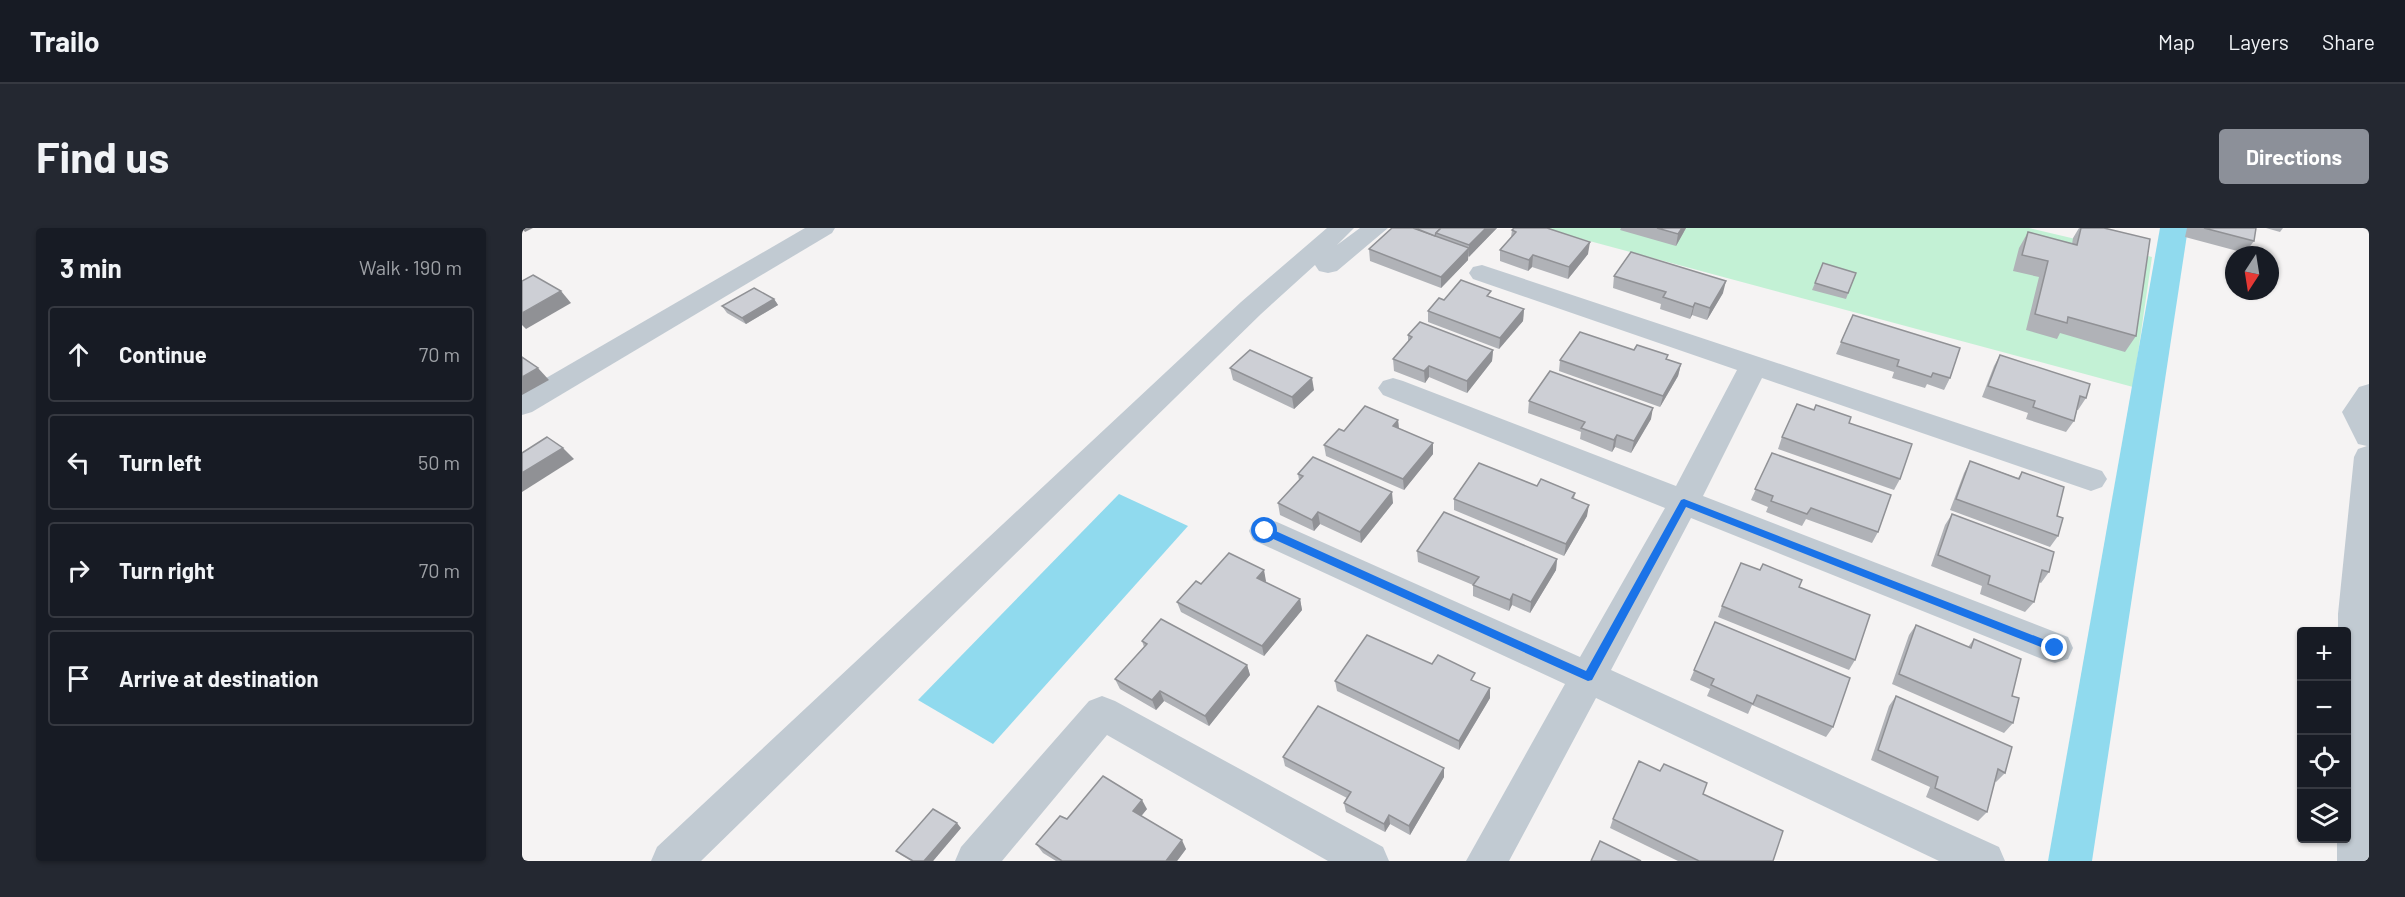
<!DOCTYPE html>
<html lang="en">
<head>
<meta charset="utf-8">
<style>
	:root { --surface:#171b24; --page:#242831; --text:#f1f3f6; --muted:#9ea1a6; --line:#363941; --accent:#8c9099 }
	body { margin:0; font-family:Barlow,sans-serif; background:var(--page); color:var(--text) }
	.controls { position:absolute; right:18px; bottom:18px; display:grid; overflow:hidden; border-radius:6px; box-shadow:0 2px 4px #0004 }
	.controls button { width:54px; height:54px; display:grid; place-items:center; padding:0; border:0; border-bottom:2px solid var(--line); background:var(--surface); color:var(--text); font:30px sans-serif }
	.compass { position:absolute; left:1703px; top:18px; width:54px; height:54px; border-radius:50%; background:var(--surface); box-shadow:0 2px 4px #0004; rotate:192deg }
	.stop { position:absolute; width:18px; height:18px; margin:-14px; border:4px solid #1a73e8; border-radius:50%; background:#fff }
	.stop.end { background:#1a73e8; border-color:#fff; box-shadow:0 2px 6px #0008 }
	.list { margin:0; padding:0; list-style:none }
	h2 { display:flex; justify-content:space-between; align-items:center; height:78px; margin:0; padding:0 24px; font-size:26px }
	h2 small { font-size:20px; font-weight:400; color:var(--muted) }
	.list li { display:grid; grid-template-columns:39px 1fr auto; gap:18px; align-items:center; box-sizing:border-box; height:96px; margin:0 12px 12px; padding:0 12px; border:2px solid var(--line); border-radius:6px }
	.list b { display:block; font-size:22px; white-space:nowrap }
	.list em { font-size:20px; font-style:normal; color:var(--muted) }
	.icon { flex:none; width:33px; height:33px; fill:none; stroke:currentColor; stroke-width:2; stroke-linecap:round; stroke-linejoin:round }
	.map { position:relative; flex:none; width:1847px; height:633px; overflow:hidden; border-radius:6px }
	header { display:flex; align-items:center; gap:36px; box-sizing:border-box; height:84px; padding:0 30px; background:var(--surface); border-bottom:2px solid var(--line) }
	header strong { font-size:28px }
	nav { display:flex; gap:33px; margin-inline-start:auto; font-size:21px }
	.intro { display:flex; align-items:center; justify-content:space-between; box-sizing:border-box; height:144px; padding:0 36px }
	h1 { margin:0; font-size:42px }
	.button { padding:15px 27px; border-radius:6px; background:var(--accent); color:#fff; font-size:21px; font-weight:700 }
	main { display:flex; gap:36px; padding:0 36px }
	aside { flex:1; background:var(--surface); border-radius:6px; box-shadow:0 2px 4px #0004 }
	.map>svg:first-child { display:block }
	.green { fill:#c3f1d5 }
	.water { fill:#90daee }
	.lines { fill:none; stroke-linecap:round; stroke-linejoin:round }
	.canal { fill:#90daee; fill-rule:evenodd }
	.minor { fill:#c1cad2; fill-rule:evenodd }
	.wall { fill:#b0b2b7 }
	.shaded-wall { fill:#909195 }
	.building { fill:#cdcfd5; stroke:#909195; stroke-width:1.5 }
	.route { fill:#1a73e8 }
</style>
</head>
<body>
<header>
<strong>Trailo</strong>
<nav><a>Map</a><a>Layers</a><a>Share</a></nav>
</header>
<div class="intro"><h1>Find us</h1><a class="button">Directions</a></div>
<main>
<aside>
<h2>3 min<small>Walk · 190 m</small></h2>
<ul class="list">
<li><svg class="icon" aria-label="ahead" viewBox="0 0 24 24"><path d="M12 20V5M6 11l6-6 6 6"/></svg><div><b>Continue</b></div><em>70 m</em></li>
<li><svg class="icon" aria-label="left" viewBox="0 0 24 24"><path d="M17 20v-9H6M10 6l-5 5 5 5"/></svg><div><b>Turn left</b></div><em>50 m</em></li>
<li><svg class="icon" aria-label="right" viewBox="0 0 24 24"><path d="M7 20v-9h11M14 6l5 5-5 5"/></svg><div><b>Turn right</b></div><em>70 m</em></li>
<li><svg class="icon" aria-label="arrive" viewBox="0 0 24 24"><path d="M6 21V4h12l-3 4 3 4H6"/></svg><div><b>Arrive at destination</b></div></li>
</ul>
</aside>
<div class="map">
<svg width="1847" height="633" viewBox="0 0 1847 633">
	<rect width="100%" height="100%" fill="#f5f3f3"/>
	<!-- green -->
	<path class="green" d="M 1019,0 L 1507,0 L 1630,29 L 1611,159 Z"/>
	<!-- water -->
	<path class="water" d="M 597,266 L 666,298 L 471,516 L 396,472 Z"/>
	<g class="lines">
		<!-- canal -->
		<path class="canal" d="M 1638,0 L 1666,0 L 1570,633 L 1526,633 Z"/>
		<!-- minor -->
		<g class="minor">
			<path d="M 283,0 L 313,0 L 310,5 L 10,184 L 0,187 L 0,164 Z"/>
			<path d="M 805,0 L 832,0 L 815,17 L 838,0 L 866,0 L 815,43 L 806,45 L 797,43 L 793,37 L 739,86 L 179,633 L 129,633 L 135,619 L 719,74 Z"/>
			<path d="M 960,37 L 1580,243 L 1585,251 L 1580,259 L 1569,263 L 1240,150 L 1181,268 L 1546,409 L 1551,420 L 1546,431 L 1533,435 L 1520,431 L 1169,290 L 1089,442 L 1477,619 L 1483,633 L 1417,633 L 1074,470 L 987,633 L 944,633 L 1043,456 L 731,312 L 727,303 L 731,294 L 743,290 L 755,294 L 1058,429 L 1143,280 L 861,167 L 856,160 L 861,153 L 871,150 L 881,153 L 1154,258 L 1215,142 L 951,51 L 947,45 L 951,39 Z"/>
			<path d="M 1847,156 L 1847,633 L 1815,633 L 1815,610 L 1824,610 L 1824,404 L 1816,404 L 1816,386 L 1832,229 L 1836,221 L 1845,218 L 1836,216 L 1820,184 L 1837,159 Z"/>
			<path d="M 580,468 L 593,473 L 861,619 L 867,633 L 806,633 L 585,507 L 480,633 L 433,633 L 439,619 L 567,473 Z"/>
		</g>
	</g>
	<!-- wall -->
	<g class="wall">
		<path d="M 870,0 L 975,0 L 946,29 L 946,32 L 919,60 L 848,33 L 847,21 Z"/>
		<path d="M 1099,0 L 1164,0 L 1154,18 L 1098,2 Z"/>
		<path d="M 1557,0 L 1582,0 L 1614,108 L 1603,124 L 1538,105 L 1535,111 L 1504,102 L 1517,49 L 1491,43 L 1497,20 L 1506,4 L 1550,16 L 1551,10 Z"/>
		<path d="M 1665,0 L 1734,0 L 1732,13 L 1723,25 L 1663,9 Z"/>
		<path d="M 1744,0 L 1761,0 L 1758,4 Z"/>
		<path d="M 990,2 L 1066,26 L 1046,51 L 1010,39 L 1006,43 L 978,33 L 978,22 L 989,9 Z"/>
		<path d="M 1334,45 L 1324,71 L 1290,62 L 1293,55 Z"/>
		<path d="M 1092,48 L 1201,65 L 1185,92 L 1170,87 L 1168,91 L 1138,81 L 1139,76 L 1091,60 Z"/>
		<path d="M 969,69 L 1002,81 L 1001,93 L 977,121 L 906,94 L 906,83 L 922,72 Z"/>
		<path d="M 252,71 L 256,77 L 224,96 L 205,85 L 200,78 Z"/>
		<path d="M 1331,87 L 1428,150 L 1422,162 L 1405,156 L 1403,160 L 1370,150 L 1372,144 L 1314,126 Z"/>
		<path d="M 886,107 L 971,122 L 970,133 L 945,165 L 907,149 L 903,155 L 872,143 L 871,131 L 886,114 Z"/>
		<path d="M 1112,122 L 1159,136 L 1156,148 L 1138,179 L 1037,143 L 1038,132 Z"/>
		<path d="M 1478,127 L 1564,170 L 1556,182 L 1555,182 L 1552,193 L 1544,204 L 1504,191 L 1506,185 L 1460,169 L 1472,138 Z"/>
		<path d="M 708,140 L 792,162 L 772,181 L 711,152 Z"/>
		<path d="M 1007,173 L 1129,191 L 1109,225 L 1093,219 L 1090,224 L 1058,211 L 1059,204 L 1006,185 Z"/>
		<path d="M 1292,182 L 1327,195 L 1378,251 L 1372,262 L 1256,221 L 1260,209 Z"/>
		<path d="M 876,192 L 877,200 L 911,226 L 882,262 L 804,228 L 802,217 L 822,203 Z"/>
		<path d="M 1250,225 L 1356,304 L 1350,315 L 1284,291 L 1280,298 L 1244,284 L 1246,279 L 1229,272 Z"/>
		<path d="M 1448,233 L 1496,250 L 1500,244 L 1535,288 L 1536,308 L 1528,319 L 1428,282 L 1442,245 Z"/>
		<path d="M 776,246 L 871,275 L 839,315 L 798,296 L 792,303 L 758,287 L 756,275 L 777,252 Z"/>
		<path d="M 1015,258 L 1053,265 L 1052,271 L 1065,288 L 1042,328 L 932,282 L 932,271 Z"/>
		<path d="M 1430,286 L 1527,344 L 1519,355 L 1517,354 L 1512,374 L 1503,384 L 1458,366 L 1460,358 L 1409,338 L 1423,297 Z"/>
		<path d="M 895,323 L 1035,331 L 1034,342 L 1008,385 L 990,377 L 987,383 L 951,368 L 951,357 L 896,334 Z"/>
		<path d="M 1238,342 L 1277,359 L 1333,432 L 1327,442 L 1196,389 L 1200,378 Z"/>
		<path d="M 744,353 L 743,354 L 778,371 L 780,382 L 742,428 L 659,384 L 655,374 L 679,356 Z"/>
		<path d="M 1193,394 L 1311,499 L 1304,509 L 1230,477 L 1226,486 L 1185,468 L 1188,461 L 1168,452 Z"/>
		<path d="M 1394,397 L 1446,419 L 1452,411 L 1490,468 L 1491,495 L 1482,505 L 1370,456 L 1387,407 Z"/>
		<path d="M 620,413 L 725,437 L 728,447 L 687,498 L 642,473 L 634,482 L 598,461 L 593,451 L 622,419 Z"/>
		<path d="M 910,436 L 968,460 L 968,470 L 937,522 L 815,463 L 813,453 Z"/>
		<path d="M 1374,468 L 1483,545 L 1474,554 L 1473,553 L 1465,584 L 1456,593 L 1404,569 L 1408,559 L 1349,532 L 1367,478 Z"/>
		<path d="M 761,529 L 922,540 L 922,549 L 888,607 L 868,596 L 863,604 L 824,584 L 822,575 L 825,570 L 763,538 Z"/>
		<path d="M 1181,566 L 1251,633 L 1156,633 L 1088,600 L 1091,591 Z"/>
		<path d="M 625,581 L 619,588 L 664,621 L 655,633 L 534,633 L 521,625 L 514,616 L 545,591 Z"/>
		<path d="M 439,600 L 411,633 L 389,633 L 379,627 L 374,623 Z"/>
	</g>
	<!-- shaded-wall -->
	<g class="shaded-wall">
		<path d="M 0,0 L 11,0 L 3,4 Z"/>
		<path d="M 964,0 L 975,0 L 947,29 L 947,17 Z"/>
		<path d="M 1160,0 L 1164,0 L 1154,18 L 1156,6 Z"/>
		<path d="M 1068,14 L 1066,26 L 1046,51 L 1047,39 Z"/>
		<path d="M 947,20 L 946,32 L 919,60 L 919,49 Z"/>
		<path d="M 1011,27 L 1010,39 L 1006,43 L 1007,32 Z"/>
		<path d="M 1204,53 L 1201,65 L 1185,92 L 1188,80 Z"/>
		<path d="M 39,63 L 49,75 L 4,101 L 0,97 L 0,85 Z"/>
		<path d="M 252,71 L 256,77 L 224,96 L 220,90 Z"/>
		<path d="M 1173,75 L 1170,87 L 1168,91 L 1171,79 Z"/>
		<path d="M 1002,81 L 1001,93 L 977,121 L 978,110 Z"/>
		<path d="M 971,122 L 970,133 L 945,165 L 945,153 Z"/>
		<path d="M 1159,136 L 1156,148 L 1138,179 L 1141,168 Z"/>
		<path d="M 907,138 L 907,149 L 903,155 L 902,143 Z"/>
		<path d="M 16,140 L 27,152 L 0,167 L 0,149 Z"/>
		<path d="M 790,150 L 792,162 L 772,181 L 770,169 Z"/>
		<path d="M 1131,180 L 1129,191 L 1109,225 L 1112,213 Z"/>
		<path d="M 876,192 L 877,203 L 871,198 Z"/>
		<path d="M 1095,207 L 1093,219 L 1090,224 L 1092,212 Z"/>
		<path d="M 911,215 L 911,226 L 882,262 L 881,251 Z"/>
		<path d="M 41,220 L 52,231 L 0,264 L 0,245 Z"/>
		<path d="M 870,264 L 871,275 L 839,315 L 838,304 Z"/>
		<path d="M 1067,277 L 1065,288 L 1042,328 L 1044,316 Z"/>
		<path d="M 796,284 L 798,296 L 792,303 L 790,292 Z"/>
		<path d="M 1035,331 L 1034,342 L 1008,385 L 1009,374 Z"/>
		<path d="M 742,342 L 744,353 L 738,361 L 735,350 Z"/>
		<path d="M 991,366 L 990,377 L 987,383 L 988,372 Z"/>
		<path d="M 778,371 L 780,382 L 742,428 L 740,418 Z"/>
		<path d="M 725,437 L 728,447 L 687,498 L 683,488 Z"/>
		<path d="M 968,460 L 968,470 L 937,522 L 937,513 Z"/>
		<path d="M 638,463 L 642,473 L 634,482 L 630,472 Z"/>
		<path d="M 922,540 L 922,549 L 888,607 L 887,598 Z"/>
		<path d="M 620,572 L 625,581 L 616,592 L 611,583 Z"/>
		<path d="M 867,587 L 868,596 L 863,604 L 862,596 Z"/>
		<path d="M 435,595 L 439,600 L 411,633 L 402,633 Z"/>
		<path d="M 660,612 L 664,621 L 655,633 L 644,633 Z"/>
	</g>
	<!-- building -->
	<g class="building">
		<path d="M 870,0 L 891,0 L 947,20 L 919,49 L 847,21 Z"/>
		<path d="M 893,0 L 919,0 L 914,5 L 913,8 Z"/>
		<path d="M 919,0 L 964,0 L 947,17 L 914,5 Z"/>
		<path d="M 992,0 L 1025,0 L 1068,14 L 1047,39 L 1011,27 L 1007,32 L 978,22 L 994,4 L 990,2 Z"/>
		<path d="M 1135,0 L 1160,0 L 1156,6 Z"/>
		<path d="M 1559,0 L 1582,0 L 1628,11 L 1614,108 L 1546,89 L 1545,95 L 1513,86 L 1526,33 L 1500,27 L 1506,4 L 1555,17 Z"/>
		<path d="M 1682,0 L 1734,0 L 1732,13 Z"/>
		<path d="M 1109,24 L 1204,53 L 1188,80 L 1173,75 L 1171,79 L 1141,69 L 1144,64 L 1092,48 Z"/>
		<path d="M 1301,35 L 1334,45 L 1326,65 L 1293,55 Z"/>
		<path d="M 11,47 L 39,63 L 0,85 L 0,53 Z"/>
		<path d="M 939,52 L 969,63 L 965,68 L 1002,81 L 978,110 L 906,83 L 917,70 L 922,72 Z"/>
		<path d="M 232,60 L 252,71 L 220,90 L 200,78 Z"/>
		<path d="M 1331,87 L 1438,120 L 1428,150 L 1411,145 L 1409,149 L 1375,138 L 1377,132 L 1319,114 Z"/>
		<path d="M 898,94 L 971,122 L 945,153 L 907,138 L 902,143 L 871,131 L 890,109 L 886,107 Z"/>
		<path d="M 1058,104 L 1112,122 L 1115,117 L 1146,127 L 1144,131 L 1159,136 L 1141,168 L 1038,132 Z"/>
		<path d="M 728,122 L 790,150 L 770,169 L 708,140 Z"/>
		<path d="M 1478,127 L 1568,156 L 1564,170 L 1558,168 L 1552,193 L 1511,179 L 1513,173 L 1466,158 Z"/>
		<path d="M 0,129 L 16,140 L 0,149 Z"/>
		<path d="M 1028,143 L 1131,180 L 1112,213 L 1095,207 L 1092,212 L 1059,200 L 1063,194 L 1007,173 Z"/>
		<path d="M 1275,176 L 1292,182 L 1294,177 L 1329,189 L 1327,195 L 1390,216 L 1378,251 L 1260,209 Z"/>
		<path d="M 843,178 L 876,192 L 871,198 L 911,215 L 881,251 L 802,217 L 817,201 L 822,203 Z"/>
		<path d="M 25,209 L 41,220 L 0,245 L 0,225 Z"/>
		<path d="M 1250,225 L 1369,267 L 1356,304 L 1289,280 L 1285,286 L 1249,273 L 1251,268 L 1233,261 Z"/>
		<path d="M 791,229 L 870,264 L 838,304 L 796,284 L 790,292 L 756,275 L 781,248 L 776,246 Z"/>
		<path d="M 1448,233 L 1497,251 L 1500,244 L 1542,259 L 1535,288 L 1541,290 L 1536,308 L 1434,271 Z"/>
		<path d="M 957,235 L 1015,258 L 1019,251 L 1053,265 L 1050,270 L 1067,277 L 1044,316 L 932,271 Z"/>
		<path d="M 922,284 L 1035,331 L 1009,374 L 991,366 L 988,372 L 951,357 L 957,349 L 895,323 Z"/>
		<path d="M 1430,286 L 1532,324 L 1527,344 L 1520,342 L 1512,374 L 1466,356 L 1468,348 L 1416,327 Z"/>
		<path d="M 707,325 L 742,342 L 735,350 L 778,371 L 740,418 L 655,374 L 674,353 L 679,356 Z"/>
		<path d="M 1219,335 L 1238,342 L 1241,336 L 1280,352 L 1277,359 L 1348,387 L 1333,432 L 1200,378 Z"/>
		<path d="M 639,391 L 725,437 L 683,488 L 638,463 L 630,472 L 593,451 L 625,416 L 620,413 Z"/>
		<path d="M 1193,394 L 1328,450 L 1311,499 L 1235,467 L 1231,476 L 1189,457 L 1192,451 L 1172,442 Z"/>
		<path d="M 1394,397 L 1449,420 L 1452,411 L 1499,431 L 1490,468 L 1497,470 L 1491,495 L 1377,446 Z"/>
		<path d="M 845,407 L 910,436 L 916,427 L 953,445 L 949,452 L 968,460 L 937,513 L 813,453 Z"/>
		<path d="M 1374,468 L 1490,519 L 1483,545 L 1476,541 L 1465,584 L 1413,560 L 1416,549 L 1356,522 Z"/>
		<path d="M 796,478 L 922,540 L 887,598 L 867,587 L 862,596 L 822,575 L 829,564 L 761,529 Z"/>
		<path d="M 1117,533 L 1138,543 L 1142,536 L 1185,555 L 1181,566 L 1261,603 L 1251,633 L 1177,633 L 1091,591 Z"/>
		<path d="M 581,548 L 620,572 L 611,583 L 660,612 L 644,633 L 540,633 L 514,616 L 538,588 L 545,591 Z"/>
		<path d="M 411,581 L 435,595 L 402,633 L 391,633 L 374,623 Z"/>
		<path d="M 1078,613 L 1119,633 L 1069,633 Z"/>
	</g>
	<!-- route -->
	<path class="route" d="M 1162,271 L 1536,417 L 1538,420 L 1536,423 L 1529,423 L 1164,279 L 1070,452 L 1066,453 L 740,306 L 739,303 L 743,299 L 747,300 L 1064,443 L 1159,272 Z"/>
</svg>
<div class="controls">
<button>+</button>
<button>−</button>
<button><svg class="icon" aria-label="locate" viewBox="0 0 24 24"><circle cx="12" cy="12" r="6"/><path d="M12 2v4M12 18v4M2 12h4M18 12h4"/></svg></button>
<button><svg class="icon" aria-label="layers" viewBox="0 0 24 24"><path d="M12 4l9 5-9 5-9-5zM3 14l9 5 9-5"/></svg></button>
</div>
<svg class="compass" viewBox="-18 -18 36 36"><path d="M0-13l5 13h-10z" fill="#e53935"/><path d="M0 13l5-13h-10z" fill="#9ea1a6"/></svg>
<div class="stop" style="left:743px;top:303px"></div>
<div class="stop end" style="left:1533px;top:420px"></div>
</div>
</main>
</body>
</html>
